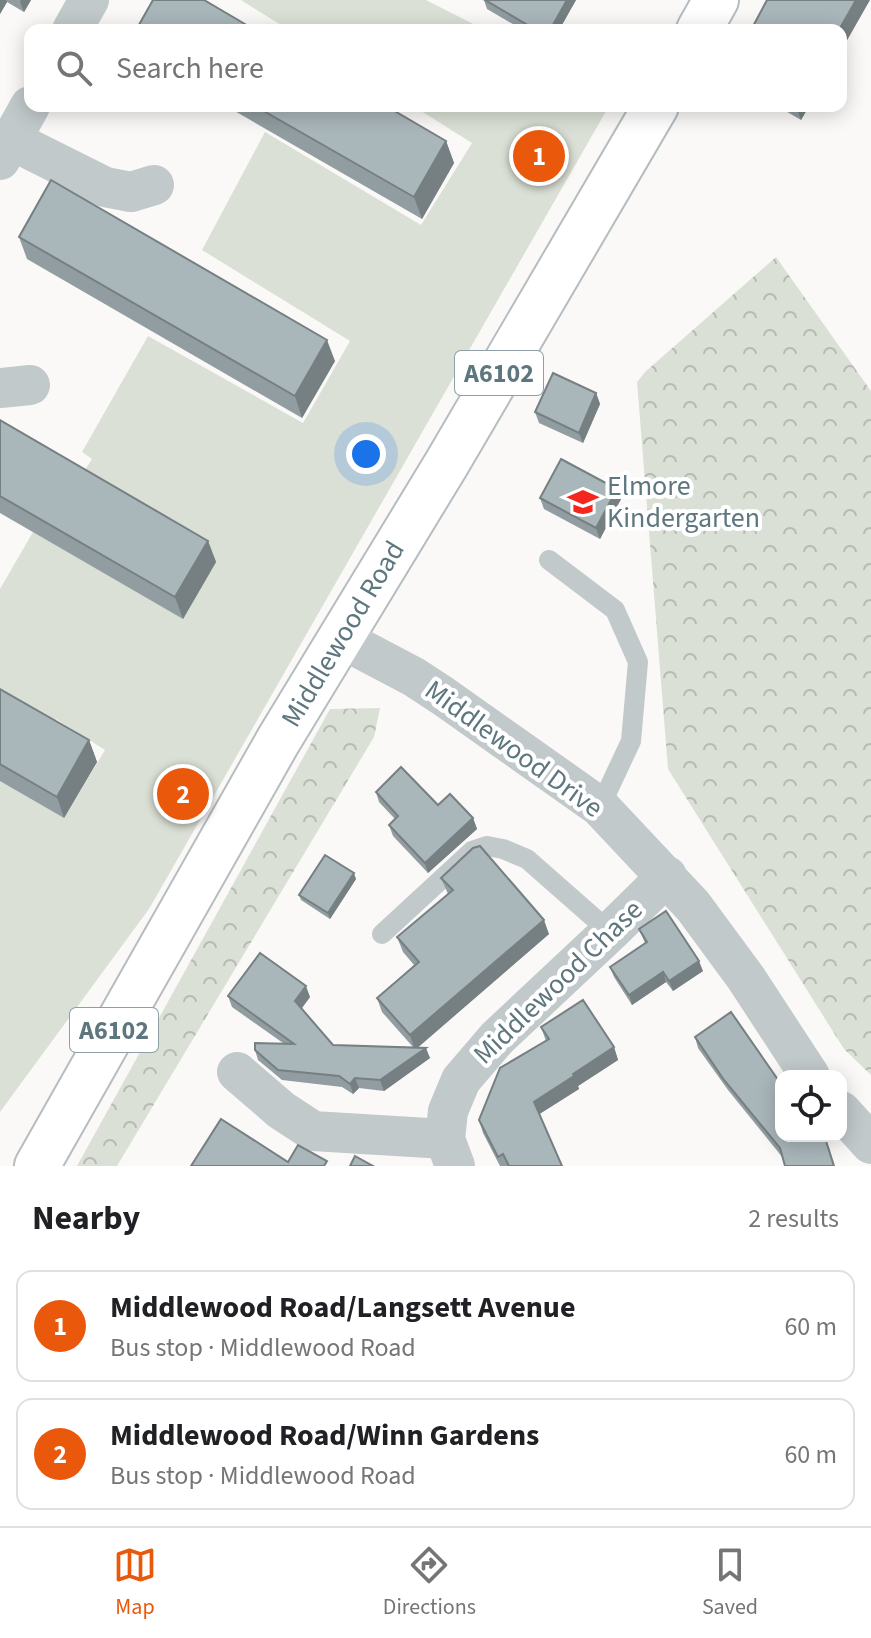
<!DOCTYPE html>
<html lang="en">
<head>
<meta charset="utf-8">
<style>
	:root { --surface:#fff; --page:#f2f2f2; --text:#202124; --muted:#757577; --line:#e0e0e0; --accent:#ea580c }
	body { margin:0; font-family:"Source Sans 3",sans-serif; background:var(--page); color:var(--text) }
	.controls { position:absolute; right:24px; bottom:24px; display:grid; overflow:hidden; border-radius:16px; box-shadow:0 4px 20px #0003 }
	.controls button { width:72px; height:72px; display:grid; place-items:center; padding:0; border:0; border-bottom:2px solid var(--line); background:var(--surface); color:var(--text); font:40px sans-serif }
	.you { position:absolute; left:366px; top:454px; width:28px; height:28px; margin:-20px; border:6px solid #fff; border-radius:50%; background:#1a73e8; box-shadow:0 0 0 12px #1a73e833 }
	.badge { display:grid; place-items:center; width:52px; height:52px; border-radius:50%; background:var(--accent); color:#fff; font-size:26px; font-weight:700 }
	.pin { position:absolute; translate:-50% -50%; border:4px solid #fff; box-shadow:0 2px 8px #0006 }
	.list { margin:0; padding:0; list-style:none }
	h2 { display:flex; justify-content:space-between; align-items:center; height:104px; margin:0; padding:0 32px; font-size:34px }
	h2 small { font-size:26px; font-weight:400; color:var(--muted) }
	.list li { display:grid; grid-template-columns:52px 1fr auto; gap:24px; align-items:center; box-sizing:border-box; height:112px; margin:0 16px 16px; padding:0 16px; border:2px solid var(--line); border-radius:16px }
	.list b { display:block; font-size:30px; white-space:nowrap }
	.list p { margin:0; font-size:26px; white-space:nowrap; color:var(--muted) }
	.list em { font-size:26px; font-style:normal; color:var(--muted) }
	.icon { flex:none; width:44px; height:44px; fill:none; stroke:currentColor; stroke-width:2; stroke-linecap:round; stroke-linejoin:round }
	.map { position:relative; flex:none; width:871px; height:1166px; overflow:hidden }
	.search { position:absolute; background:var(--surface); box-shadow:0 4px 20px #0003; left:24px; right:24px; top:24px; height:88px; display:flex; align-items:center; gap:20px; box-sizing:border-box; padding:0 28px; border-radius:16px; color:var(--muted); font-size:30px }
	.sheet { height:360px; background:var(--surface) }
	nav { display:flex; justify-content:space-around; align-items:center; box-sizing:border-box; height:112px; border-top:2px solid var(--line); background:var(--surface); font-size:22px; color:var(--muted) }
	nav a { display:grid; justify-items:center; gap:4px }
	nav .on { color:var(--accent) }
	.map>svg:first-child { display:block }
	.green { fill:#dbe0d6 }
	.forest { fill:url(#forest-crowns) }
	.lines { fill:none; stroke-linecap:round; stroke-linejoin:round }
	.primary-casing { stroke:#b5bdc0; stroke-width:48 }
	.service { stroke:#c2c9cb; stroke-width:20 }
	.minor { stroke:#c2c9cb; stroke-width:40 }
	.primary { stroke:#fff; stroke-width:44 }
	.wall { fill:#919da0 }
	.shaded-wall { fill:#767f82 }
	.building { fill:#a9b6ba; stroke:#767f82; stroke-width:2 }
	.labels { text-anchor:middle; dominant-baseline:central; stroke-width:8; stroke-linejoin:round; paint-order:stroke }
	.shield { fill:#fff; stroke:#8ea0a5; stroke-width:2 }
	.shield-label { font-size:26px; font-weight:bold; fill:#5e777f }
	.poi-label { font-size:28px; fill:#5e777f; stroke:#fff; text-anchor:start }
	.street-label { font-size:28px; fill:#5e777f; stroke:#fff }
</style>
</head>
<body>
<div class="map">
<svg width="871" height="1166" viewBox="0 0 871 1166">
	<defs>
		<pattern id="forest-crowns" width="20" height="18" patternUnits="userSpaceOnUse" patternTransform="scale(2)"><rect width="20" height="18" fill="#dbe0d6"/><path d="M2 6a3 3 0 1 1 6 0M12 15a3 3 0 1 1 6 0" fill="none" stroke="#b5bab3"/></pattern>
	</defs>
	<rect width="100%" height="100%" fill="#faf9f7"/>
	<!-- green -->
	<g class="green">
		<path d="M 241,0 L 426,0 L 485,30 L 289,30 Z"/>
		<path d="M 413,106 L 609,106 L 149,909 L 0,1112 L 0,780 L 64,818 L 105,750 L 56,719 L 46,733 L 0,706 L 0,589 L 33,532 L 184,619 L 77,482 L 92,459 L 82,452 L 148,336 L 303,423 L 350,341 L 202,250 L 265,132 L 421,225 L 472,143 Z"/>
	</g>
	<!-- forest -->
	<g class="forest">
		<path d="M 776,257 L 871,391 L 871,1075 L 844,1049 L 668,769 L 637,382 L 645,372 Z"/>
		<path d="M 380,708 L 374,737 L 117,1166 L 77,1166 L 330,709 Z"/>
	</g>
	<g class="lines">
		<!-- primary casing -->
		<g class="primary-casing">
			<g id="primary">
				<path d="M 699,30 L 716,0"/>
				<path d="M 37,1166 L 278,741 L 447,463 L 656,106"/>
			</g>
		</g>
		<!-- service -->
		<g class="service">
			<path d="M 549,560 L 615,610 L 638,662 L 631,741 L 600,807"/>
			<path d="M 382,934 L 472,851 L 487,846 L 503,849 L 527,859 L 610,932"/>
		</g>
		<!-- minor -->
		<g class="minor">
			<path d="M 72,30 L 89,0"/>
			<path d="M 11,140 L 105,187 L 131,192 L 154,185"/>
			<path d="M 0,160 L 30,106"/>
			<path d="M 0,388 L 30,385"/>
			<path d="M 340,638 L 414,677 L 443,696 L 600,807 L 693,906 L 746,978 L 810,1076"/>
			<path d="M 237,1072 L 281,1110 L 313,1131 L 445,1139"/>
			<path d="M 841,1111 L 871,1144"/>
			<path d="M 455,1166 L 445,1139 L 448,1111 L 461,1080 L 497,1038 L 610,932 L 667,876"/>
		</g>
		<!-- primary -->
		<use href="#primary" class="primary"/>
	</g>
	<!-- wall -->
	<g class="wall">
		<path d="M 0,0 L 31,0 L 24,12 L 7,2 L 0,14 Z"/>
		<path d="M 484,0 L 576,0 L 559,30 L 523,30 L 487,9 Z"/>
		<path d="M 226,106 L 386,106 L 446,141 L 454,163 L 422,219 Z"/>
		<path d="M 777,106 L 809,106 L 801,120 Z"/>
		<path d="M 19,237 L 335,361 L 302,418 L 27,259 Z"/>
		<path d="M 596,393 L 600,404 L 583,443 L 539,423 L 535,412 Z"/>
		<path d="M 0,420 L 208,541 L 216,562 L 183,619 L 0,513 Z"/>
		<path d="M 617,489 L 621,499 L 600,539 L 544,509 L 540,498 Z"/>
		<path d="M 0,689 L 89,740 L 97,762 L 64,818 L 0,781 Z"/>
		<path d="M 376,792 L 438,805 L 473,818 L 477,829 L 428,873 L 393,836 L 389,825 L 395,819 L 379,802 Z"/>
		<path d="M 441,878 L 549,934 L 418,1047 L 430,1058 L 384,1091 L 359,1088 L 353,1094 L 342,1087 L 282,1080 L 258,1060 L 255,1050 L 283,1043 L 232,1007 L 228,996 L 310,997 L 301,1009 L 333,1045 L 413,1047 L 382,1012 L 377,998 L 414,965 L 403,952 L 397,937 L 448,894 Z"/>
		<path d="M 356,879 L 330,919 L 301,900 L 299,895 Z"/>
		<path d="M 639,929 L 703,971 L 673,991 L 666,982 L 632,1005 L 614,977 L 610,967 L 645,943 Z"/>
		<path d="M 541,1027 L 614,1047 L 618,1060 L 578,1086 L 579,1089 L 539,1114 L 562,1166 L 500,1166 L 483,1133 L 479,1120 L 546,1041 Z"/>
		<path d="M 695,1037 L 775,1077 L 826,1141 L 830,1151 L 783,1158 L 728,1090 L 698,1048 Z"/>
	</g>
	<!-- shaded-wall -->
	<g class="shaded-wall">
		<path d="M 0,0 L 6,0 L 7,2 L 0,14 Z"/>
		<path d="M 21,0 L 31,0 L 24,12 L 20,2 Z"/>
		<path d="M 567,0 L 576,0 L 559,30 L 550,30 Z"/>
		<path d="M 856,0 L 870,0 L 841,51 L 841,30 L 839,30 Z"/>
		<path d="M 796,106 L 809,106 L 801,120 Z"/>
		<path d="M 446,141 L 454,163 L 422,219 L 414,197 Z"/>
		<path d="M 327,340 L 335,361 L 302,418 L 295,396 Z"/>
		<path d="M 596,393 L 600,404 L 583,443 L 579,433 Z"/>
		<path d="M 617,489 L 621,499 L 600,539 L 596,528 Z"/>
		<path d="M 208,541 L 216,562 L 183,619 L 175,597 Z"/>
		<path d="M 89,740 L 97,762 L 64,818 L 57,797 Z"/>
		<path d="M 473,818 L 477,829 L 428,873 L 425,863 Z"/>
		<path d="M 354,873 L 356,879 L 330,919 L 328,913 Z"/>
		<path d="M 544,920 L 549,934 L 415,1050 L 410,1035 Z"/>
		<path d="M 699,961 L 703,971 L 673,991 L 669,981 Z"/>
		<path d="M 663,972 L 666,982 L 632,1005 L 629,995 Z"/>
		<path d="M 306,986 L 310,997 L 299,1012 L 295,1001 Z"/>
		<path d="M 614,1047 L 618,1060 L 578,1086 L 579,1089 L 538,1115 L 534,1102 L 573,1074 Z"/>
		<path d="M 426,1048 L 430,1058 L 384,1091 L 380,1080 Z"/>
		<path d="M 355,1078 L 359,1088 L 353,1094 L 350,1084 Z"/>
	</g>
	<!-- building -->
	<g class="building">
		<path d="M 153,0 L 204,0 L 255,30 L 136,30 Z"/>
		<path d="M 485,0 L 567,0 L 550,30 L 536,30 Z"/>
		<path d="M 767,0 L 856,0 L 839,30 L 751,30 Z"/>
		<path d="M 255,106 L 386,106 L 446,141 L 414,197 Z"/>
		<path d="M 51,180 L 327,340 L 295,396 L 19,237 Z"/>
		<path d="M 553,373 L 596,393 L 579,433 L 535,412 Z"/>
		<path d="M 0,420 L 208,541 L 175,597 L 0,496 Z"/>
		<path d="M 561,459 L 617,489 L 596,528 L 540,498 Z"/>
		<path d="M 0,689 L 89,740 L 57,797 L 0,764 Z"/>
		<path d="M 401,767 L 438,805 L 450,794 L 473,818 L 425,863 L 389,825 L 398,816 L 376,792 Z"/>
		<path d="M 480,846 L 544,920 L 410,1035 L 377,998 L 419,962 L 397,937 L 453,890 L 441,878 L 473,848 Z"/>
		<path d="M 325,855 L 354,873 L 328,913 L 299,895 Z"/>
		<path d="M 666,911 L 699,961 L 669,981 L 663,972 L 629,995 L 610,967 L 647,942 L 639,929 Z"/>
		<path d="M 260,953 L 306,986 L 295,1001 L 333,1045 L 426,1048 L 380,1080 L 355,1078 L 350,1084 L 339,1076 L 278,1070 L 255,1050 L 255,1043 L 294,1044 L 228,996 Z"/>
		<path d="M 583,1000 L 614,1047 L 573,1074 L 574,1076 L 534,1102 L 562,1166 L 509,1166 L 503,1154 L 498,1157 L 479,1120 L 500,1068 L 549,1039 L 541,1027 Z"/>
		<path d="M 731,1012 L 781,1084 L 781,1136 L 823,1136 L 826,1141 L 834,1166 L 785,1166 L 780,1148 L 724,1080 L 695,1037 Z"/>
		<path d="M 221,1119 L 288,1162 L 298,1145 L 327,1161 L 324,1166 L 191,1166 Z"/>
		<path d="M 355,1156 L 373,1166 L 350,1166 Z"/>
	</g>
	<!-- icons -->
	<defs>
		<g id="school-bare" transform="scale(2.4)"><path d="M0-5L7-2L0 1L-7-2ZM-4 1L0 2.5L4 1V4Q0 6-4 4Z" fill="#f3271e" stroke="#fff" stroke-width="2.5" paint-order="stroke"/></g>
	</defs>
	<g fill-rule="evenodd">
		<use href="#school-bare" x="583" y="502"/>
	</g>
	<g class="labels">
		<!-- shield labels -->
		<g class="shield">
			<rect x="455" y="351" width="88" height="44" rx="6"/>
			<rect x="70" y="1008" width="88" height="44" rx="6"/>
		</g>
		<g class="shield-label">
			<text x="499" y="373">A6102</text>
			<text x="114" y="1030">A6102</text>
		</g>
		<!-- poi labels -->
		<g class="poi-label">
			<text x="607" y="486">Elmore<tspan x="607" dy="32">Kindergarten</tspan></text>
		</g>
		<!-- street labels -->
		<g class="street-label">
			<text transform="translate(343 634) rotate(-59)">Middlewood Road</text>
			<text transform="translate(514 749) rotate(36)">Middlewood Drive</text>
			<text transform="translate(558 982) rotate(-44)">Middlewood Chase</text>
		</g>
	</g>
</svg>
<div class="controls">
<button><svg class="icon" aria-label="locate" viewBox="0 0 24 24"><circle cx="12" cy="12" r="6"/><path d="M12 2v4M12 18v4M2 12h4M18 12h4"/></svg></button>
</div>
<div class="you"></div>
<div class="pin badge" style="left:539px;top:156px">1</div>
<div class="pin badge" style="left:183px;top:794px">2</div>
<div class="search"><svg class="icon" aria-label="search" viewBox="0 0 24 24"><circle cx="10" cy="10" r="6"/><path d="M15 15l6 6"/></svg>Search here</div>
</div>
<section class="sheet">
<h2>Nearby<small>2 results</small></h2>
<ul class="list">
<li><span class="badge">1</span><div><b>Middlewood Road/Langsett Avenue</b><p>Bus stop · Middlewood Road</p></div><em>60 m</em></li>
<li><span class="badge">2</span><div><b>Middlewood Road/Winn Gardens</b><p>Bus stop · Middlewood Road</p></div><em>60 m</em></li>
</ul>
</section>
<nav>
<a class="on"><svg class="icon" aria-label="map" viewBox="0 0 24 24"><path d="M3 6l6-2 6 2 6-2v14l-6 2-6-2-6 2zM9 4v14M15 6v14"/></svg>Map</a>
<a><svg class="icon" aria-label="directions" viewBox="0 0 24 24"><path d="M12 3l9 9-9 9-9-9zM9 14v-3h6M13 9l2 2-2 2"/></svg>Directions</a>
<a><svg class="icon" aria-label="saved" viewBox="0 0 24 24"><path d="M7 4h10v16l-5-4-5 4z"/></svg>Saved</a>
</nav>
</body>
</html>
